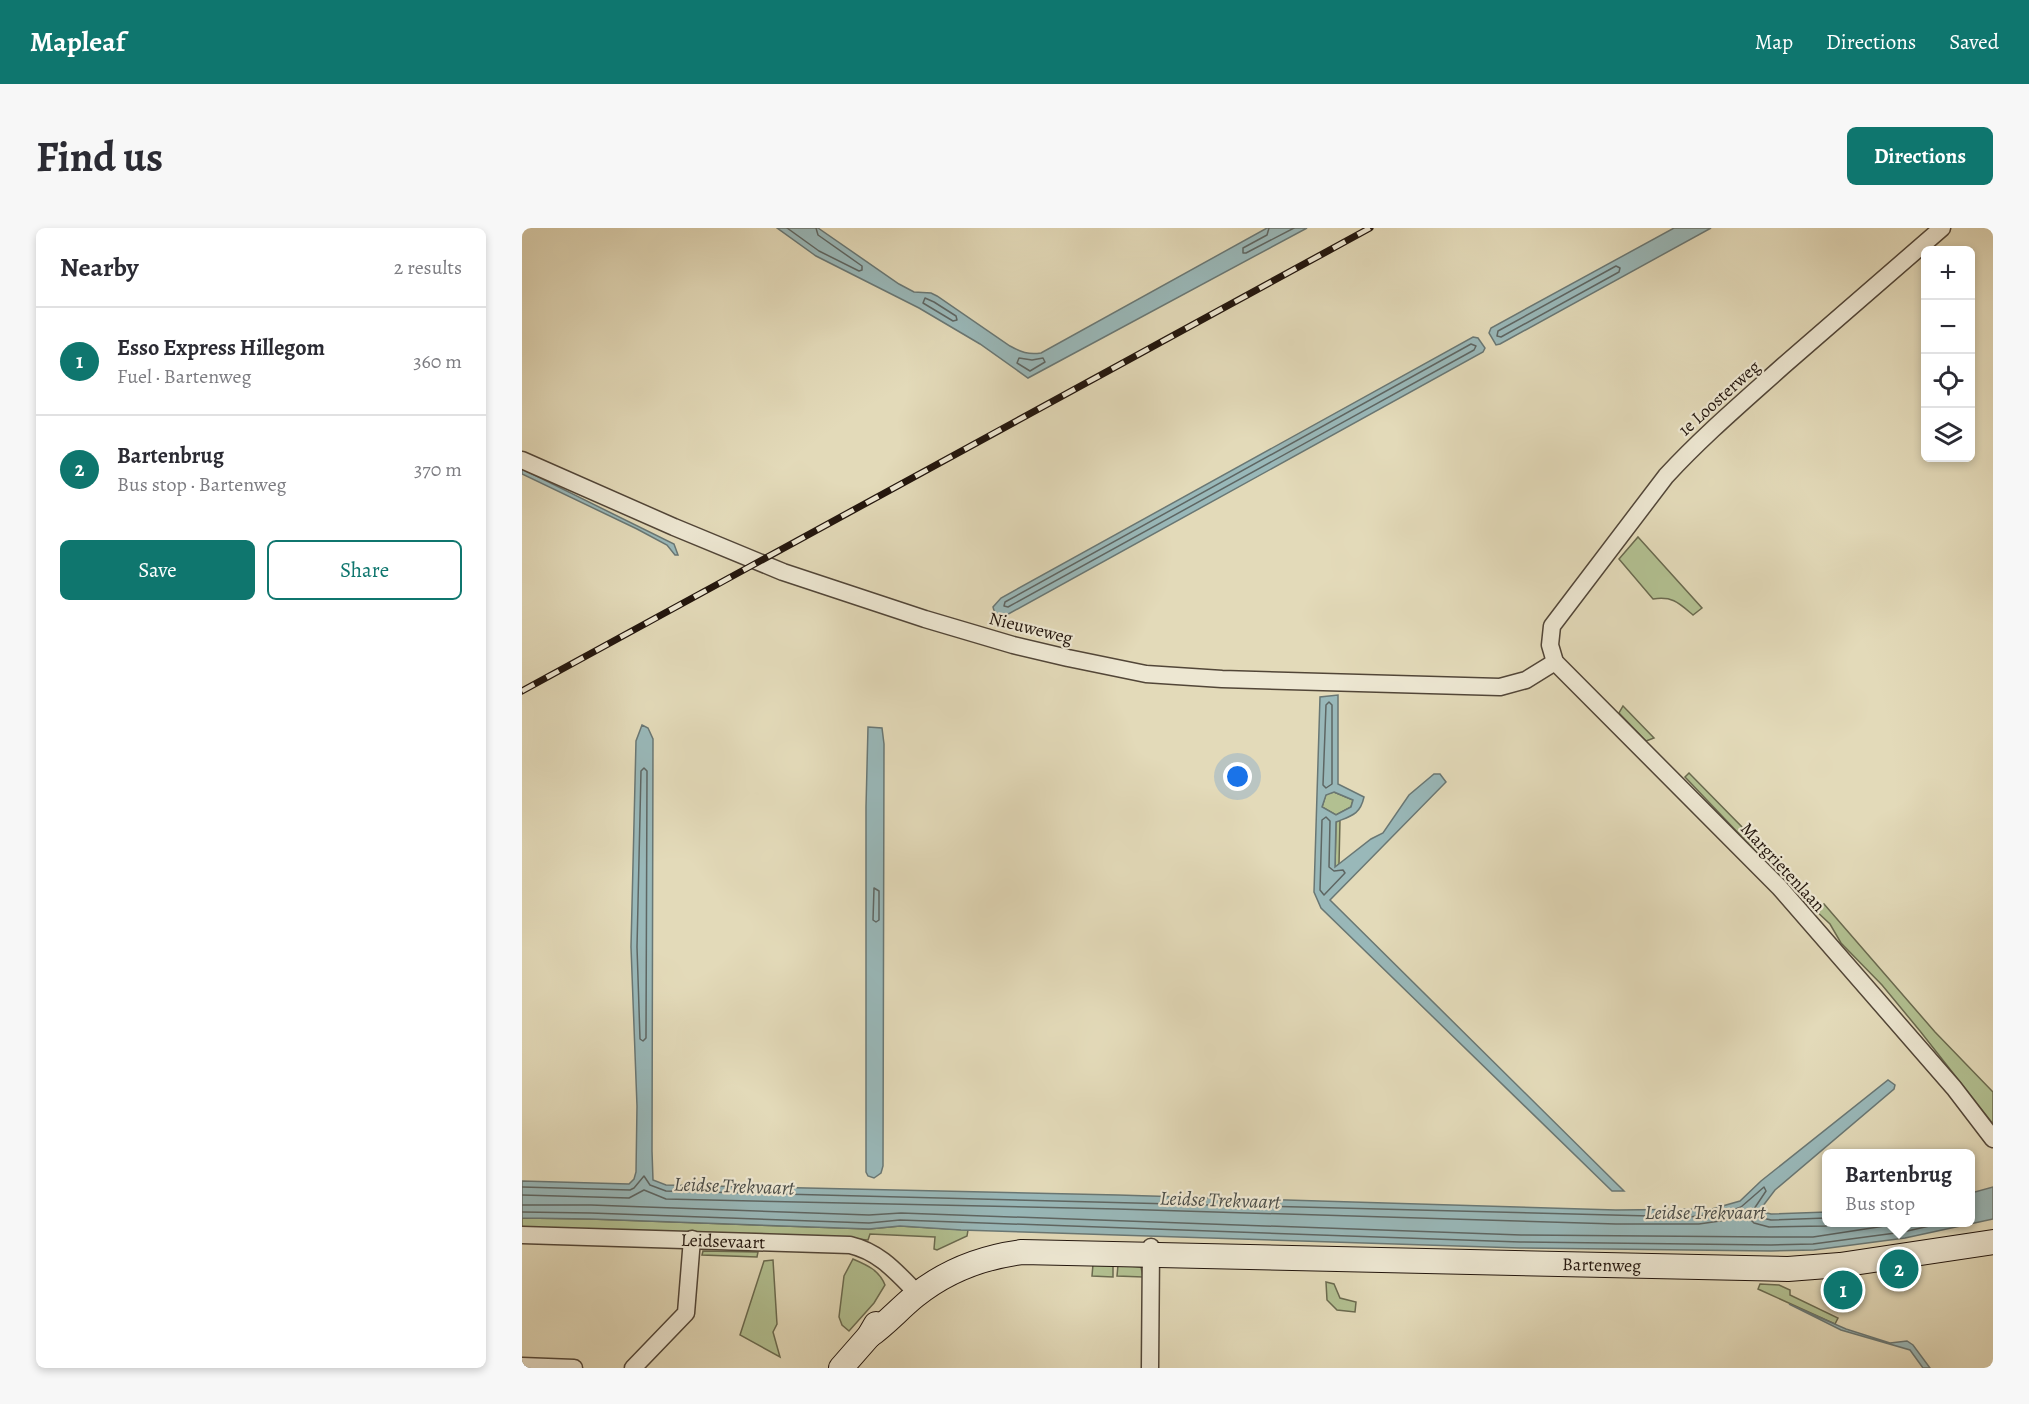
<!DOCTYPE html>
<html lang="en">
<head>
<meta charset="utf-8">
<style>
	:root { --surface:#fff; --page:#f7f7f7; --text:#2b2b33; --muted:#7c7c81; --line:#e1e1e2; --accent:#0f766e }
	body { margin:0; font-family:Alegreya,serif; background:var(--page); color:var(--text) }
	.controls { position:absolute; right:18px; top:18px; display:grid; overflow:hidden; border-radius:9px; box-shadow:0 3px 9px #0003 }
	.controls button { width:54px; height:54px; display:grid; place-items:center; padding:0; border:0; border-bottom:2px solid var(--line); background:var(--surface); color:var(--text); font:30px sans-serif }
	.you { position:absolute; left:716px; top:549px; width:21px; height:21px; margin:-15px; border:4px solid #fff; border-radius:50%; background:#1a73e8; box-shadow:0 0 0 9px #1a73e833 }
	.badge { display:grid; place-items:center; width:39px; height:39px; border-radius:50%; background:var(--accent); color:#fff; font-size:20px; font-weight:700 }
	.pin { position:absolute; translate:-50% -50%; border:3px solid #fff; box-shadow:0 2px 6px #0006 }
	.popup { position:absolute; left:1300px; top:921px; width:153px; height:78px; box-sizing:border-box; display:grid; place-content:center; border-radius:9px; background:var(--surface); filter:drop-shadow(0 2px 4px #0005); font-size:20px; white-space:nowrap; color:var(--muted) }
	.popup b { font-size:22px; color:var(--text) }
	.popup::after { content:''; position:absolute; left:50%; top:100%; margin-left:-12px; border:12px solid transparent; border-top-color:var(--surface) }
	.list { margin:0; padding:0; list-style:none }
	h2 { display:flex; justify-content:space-between; align-items:center; height:78px; margin:0; padding:0 24px; font-size:26px }
	h2 small { font-size:20px; font-weight:400; color:var(--muted) }
	.list li { display:grid; grid-template-columns:39px 1fr auto; gap:18px; align-items:center; box-sizing:border-box; height:108px; padding:0 24px; border-top:2px solid var(--line) }
	.list b { display:block; font-size:22px; white-space:nowrap }
	.list p { margin:0; font-size:20px; white-space:nowrap; color:var(--muted) }
	.list em { font-size:20px; font-style:normal; color:var(--muted) }
	.actions { display:flex; gap:12px; padding:18px 24px }
	.actions a { flex:1; padding:14px 0; border:2px solid var(--accent); border-radius:9px; text-align:center; font-size:21px; color:var(--accent) }
	.actions .main { background:var(--accent); color:#fff }
	.icon { flex:none; width:33px; height:33px; fill:none; stroke:currentColor; stroke-width:2; stroke-linecap:round; stroke-linejoin:round }
	.map { position:relative; flex:none; width:1471px; height:1140px; overflow:hidden; border-radius:9px }
	header { display:flex; align-items:center; gap:36px; box-sizing:border-box; height:84px; padding:0 30px; background:var(--accent); color:#fff }
	header strong { font-size:28px }
	nav { display:flex; gap:33px; margin-inline-start:auto; font-size:21px }
	.intro { display:flex; align-items:center; justify-content:space-between; box-sizing:border-box; height:144px; padding:0 36px }
	h1 { margin:0; font-size:42px }
	.button { padding:15px 27px; border-radius:9px; background:var(--accent); color:#fff; font-size:21px; font-weight:700 }
	main { display:flex; gap:36px; padding:0 36px }
	aside { flex:1; background:var(--surface); border-radius:9px; box-shadow:0 3px 9px #0003 }
	.map>svg:first-child { display:block }
	.green { fill:#b2c091; stroke:#6a6a4f; stroke-width:1.5 }
	.water { fill:#99b8b9; stroke:#697774; stroke-width:1.5; fill-rule:evenodd }
	.lines { fill:none; stroke-linecap:round; stroke-linejoin:round }
	.shore { stroke:#5e6663; stroke-width:1.5 }
	.minor-casing { stroke:#524638; stroke-width:19 }
	.secondary-casing { stroke:#22150d; stroke-width:26 }
	.minor { stroke:#ede7d2; stroke-width:16 }
	.secondary { stroke:#ede7d2; stroke-width:24 }
	.rail-casing { stroke:#22150d; stroke-width:7 }
	.rail { stroke:#ede7d2; stroke-width:4.5; stroke-dasharray:14; stroke-linecap:butt }
	.labels { text-anchor:middle; dominant-baseline:central; stroke-width:4.5; stroke-linejoin:round; paint-order:stroke }
	.street-label { font-size:18px; fill:#22150d; stroke:#ede7d2 }
	.water-label { font-size:20px; font-style:italic; fill:#4c4e49; stroke:#ede7d2 }
</style>
</head>
<body>
<header>
<strong>Mapleaf</strong>
<nav><a>Map</a><a>Directions</a><a>Saved</a></nav>
</header>
<div class="intro"><h1>Find us</h1><a class="button">Directions</a></div>
<main>
<aside>
<h2>Nearby<small>2 results</small></h2>
<ul class="list">
<li><span class="badge">1</span><div><b>Esso Express Hillegom</b><p>Fuel · Bartenweg</p></div><em>360 m</em></li>
<li><span class="badge">2</span><div><b>Bartenbrug</b><p>Bus stop · Bartenweg</p></div><em>370 m</em></li>
</ul>
<div class="actions"><a class="main">Save</a><a>Share</a></div>
</aside>
<div class="map">
<svg width="1471" height="1140" viewBox="0 0 1471 1140">
	<rect width="100%" height="100%" fill="#e3dab9"/>
	<filter id="stains"><feTurbulence type="fractalNoise" baseFrequency=".00333" numOctaves="4"/><feColorMatrix values="0 0 0 0 .2 0 0 0 0 .09 0 0 0 0 .02 0 0 0 .5 -.17"/></filter>
	<radialGradient id="worn" r=".72"><stop offset=".6" stop-color="#630" stop-opacity="0"/><stop offset="1" stop-color="#630" stop-opacity=".3"/></radialGradient>
	<!-- green -->
	<g class="green">
		<path d="M 1116,309 L 1180,380 L 1171,387 C 1157,375 1151,368 1131,371 L 1097,331 Z"/>
		<path d="M 1101,478 L 1132,510 L 1124,513 L 1097,485 Z"/>
		<path d="M 1167,545 L 1282,662 L 1275,667 L 1163,549 Z"/>
		<path d="M 812,564 L 831,572 L 829,579 L 814,587 L 800,579 L 804,566 Z"/>
		<path d="M 818,592 L 817,636 L 813,640 L 814,594 Z"/>
		<path d="M 1302,676 L 1413,804 L 1471,864 L 1471,896 L 1398,803 L 1360,757 L 1319,715 L 1308,696 L 1292,681 Z"/>
		<path d="M 0,990 L 68,991 L 347,1001 L 378,998 L 446,1002 L 445,1008 L 415,1022 L 412,1021 L 413,1009 L 348,1006 L 346,1012 L 323,1010 L 0,1000 Z"/>
		<path d="M 181,1023 L 236,1024 L 235,1029 L 180,1027 Z"/>
		<path d="M 331,1031 C 345,1037 357,1042 363,1057 L 352,1075 L 327,1103 L 320,1097 L 317,1089 L 322,1048 Z"/>
		<path d="M 251,1032 L 255,1096 L 251,1104 L 258,1129 L 218,1107 L 242,1033 Z"/>
		<path d="M 571,1036 L 591,1037 L 591,1049 L 570,1048 Z"/>
		<path d="M 596,1037 L 619,1039 L 621,1049 L 595,1048 Z"/>
		<path d="M 804,1054 L 812,1056 L 818,1070 L 834,1074 L 833,1084 L 815,1082 L 805,1072 Z"/>
		<path d="M 1238,1056 L 1257,1057 L 1268,1062 L 1268,1067 L 1316,1090 L 1313,1096 L 1236,1061 Z"/>
	</g>
	<!-- water -->
	<g class="water">
		<path d="M 255,0 L 296,0 L 377,56 L 392,64 L 409,65 L 415,68 L 488,118 C 499,124 506,127 519,125 L 745,0 L 785,0 L 506,150 L 458,116 L 397,80 L 294,28 Z"/>
		<path d="M 1152,0 L 1189,0 L 978,116 L 974,117 L 967,105 L 969,100 Z"/>
		<path d="M 951,109 L 956,110 L 963,120 L 961,124 L 481,389 L 474,390 L 471,379 L 479,370 Z"/>
		<path d="M 0,241 L 152,316 L 156,327 L 153,327 L 145,317 L 115,301 L 0,246 Z"/>
		<path d="M 816,467 L 816,556 L 842,569 C 838,587 829,588 814,594 L 813,639 L 849,611 L 861,605 L 887,567 L 912,546 L 918,546 L 924,554 L 808,672 L 1102,963 L 1090,963 L 799,680 L 792,664 L 798,469 ZM 812,564 L 831,572 L 829,579 L 814,587 L 800,579 L 804,567 Z"/>
		<path d="M 120,497 L 126,500 L 131,511 L 130,923 L 131,952 L 144,957 L 596,967 L 1094,982 L 1190,981 L 1218,973 L 1239,953 L 1366,852 L 1373,857 L 1372,861 L 1253,962 L 1237,983 L 1249,986 L 1305,984 L 1305,994 L 1449,994 L 1449,965 L 1471,959 L 1471,991 L 1383,1010 L 1292,1022 L 1249,1023 L 998,1020 L 439,1002 L 378,998 L 347,1001 L 68,991 L 0,990 L 0,953 L 107,956 L 112,951 L 114,944 L 115,878 L 109,719 L 114,513 Z"/>
		<path d="M 346,499 L 360,500 L 362,516 L 361,938 L 359,945 L 352,950 L 346,948 L 344,944 L 344,579 Z"/>
		<path d="M 1267,1076 L 1324,1101 L 1368,1115 L 1385,1113 L 1391,1117 L 1408,1140 L 1401,1140 L 1388,1122 L 1319,1102 Z"/>
	</g>
	<g class="lines">
		<!-- shore -->
		<g class="shore">
			<path d="M 265,0 L 297,23 L 337,43 L 340,42 L 340,38 L 296,7 L 294,0"/>
			<path d="M 747,0 L 745,7 L 721,20 L 721,25 L 724,25 L 772,0"/>
			<path d="M 1094,38 L 1098,40 L 1097,44 L 979,109 L 975,108 L 976,103 Z"/>
			<path d="M 403,70 L 412,74 L 434,88 L 435,92 L 431,93 L 401,75 Z"/>
			<path d="M 949,116 L 954,118 L 952,122 L 486,379 L 482,378 L 483,374 Z"/>
			<path d="M 497,130 L 510,132 L 521,130 L 523,134 L 508,143 L 495,135 Z"/>
			<path d="M 807,474 L 810,477 L 810,556 L 804,560 L 801,557 L 804,477 Z"/>
			<path d="M 122,540 L 125,543 L 124,810 L 121,813 L 118,811 L 115,719 L 119,543 Z"/>
			<path d="M 804,589 L 808,593 L 807,639 L 812,643 L 821,642 L 823,645 L 802,667 L 798,662 L 800,592 Z"/>
			<path d="M 352,660 L 357,663 L 357,692 L 354,694 L 351,692 Z"/>
			<path d="M 0,959 L 108,962 L 112,960 L 122,948 L 128,957 L 144,963 L 1167,989 L 1203,985 L 1219,979 L 1242,959 L 1244,963 L 1232,981 L 1236,989 L 1249,992 L 1305,990"/>
			<path d="M 0,967 L 107,970 L 122,962 L 144,971 L 595,981 L 1094,996 L 1177,996 L 1205,992 L 1223,986 L 1232,995 L 1247,999 L 1304,998 L 1313,994"/>
			<path d="M 0,977 L 69,977 L 347,987 L 379,985 L 999,1007 L 1249,1009 L 1291,1009 L 1389,994"/>
			<path d="M 0,984 L 69,985 L 347,995 L 378,992 L 998,1014 L 1249,1017 L 1291,1016 L 1381,1004 L 1425,994"/>
		</g>
		<!-- minor casing -->
		<g class="minor-casing">
			<g id="minor">
				<path d="M 1420,0 C 1367,46 1314,92 1261,138 C 1221,174 1181,208 1144,248 L 1030,398 L 1028,417 L 1033,434 L 1257,659 L 1432,860 L 1471,911"/>
				<path d="M 0,232 L 152,299 L 261,344 L 403,391 L 491,417 L 546,430 L 624,446 L 700,451 L 978,459 L 1004,452 L 1033,434"/>
				<path id="s1" d="M 0,1007 L 328,1017 C 358,1024 375,1045 396,1066"/>
				<path d="M 0,1138 L 52,1140"/>
				<path d="M 111,1140 L 164,1085 L 170,1011"/>
				<path d="M 628,1140 L 629,1019"/>
			</g>
		</g>
		<!-- secondary casing -->
		<g class="secondary-casing">
			<g id="secondary">
				<path id="s2" d="M 347,1108 C 364,1096 377,1081 393,1068 C 424,1043 461,1029 500,1024 L 1266,1041 L 1318,1037 L 1471,1014"/>
				<path d="M 319,1140 L 347,1108 L 354,1096"/>
			</g>
		</g>
		<!-- minor -->
		<use href="#minor" class="minor"/>
		<!-- secondary -->
		<use href="#secondary" class="secondary"/>
		<!-- rail casing -->
		<g class="rail-casing">
			<path id="rail" d="M 0,463 L 848,0"/>
		</g>
		<!-- rail -->
		<use href="#rail" class="rail"/>
	</g>
	<g class="labels">
		<!-- street labels -->
		<g class="street-label">
			<text transform="translate(1197 170) rotate(-42)">1e Loosterweg</text>
			<text transform="translate(509 400) rotate(14)">Nieuweweg</text>
			<text transform="translate(1261 639) rotate(47)">Margrietenlaan</text>
			<text stroke="none"><textPath href="#s1" startOffset="201">Leidsevaart</textPath></text>
			<text stroke="none"><textPath href="#s2" startOffset="758">Bartenweg</textPath></text>
		</g>
		<!-- water labels -->
		<g class="water-label">
			<text transform="translate(212 958) rotate(2)">Leidse Trekvaart</text>
			<text transform="translate(698 972) rotate(2)">Leidse Trekvaart</text>
			<text x="1183" y="984">Leidse Trekvaart</text>
		</g>
	</g>
	<rect width="100%" height="100%" filter="url(#stains)"/>
	<rect width="100%" height="100%" fill="url(#worn)"/>
</svg>
<div class="controls">
<button>+</button>
<button>−</button>
<button><svg class="icon" aria-label="locate" viewBox="0 0 24 24"><circle cx="12" cy="12" r="6"/><path d="M12 2v4M12 18v4M2 12h4M18 12h4"/></svg></button>
<button><svg class="icon" aria-label="layers" viewBox="0 0 24 24"><path d="M12 4l9 5-9 5-9-5zM3 14l9 5 9-5"/></svg></button>
</div>
<div class="you"></div>
<div class="pin badge" style="left:1321px;top:1062px">1</div>
<div class="pin badge" style="left:1377px;top:1041px">2</div>
<div class="popup"><b>Bartenbrug</b>Bus stop</div>
</div>
</main>
</body>
</html>
